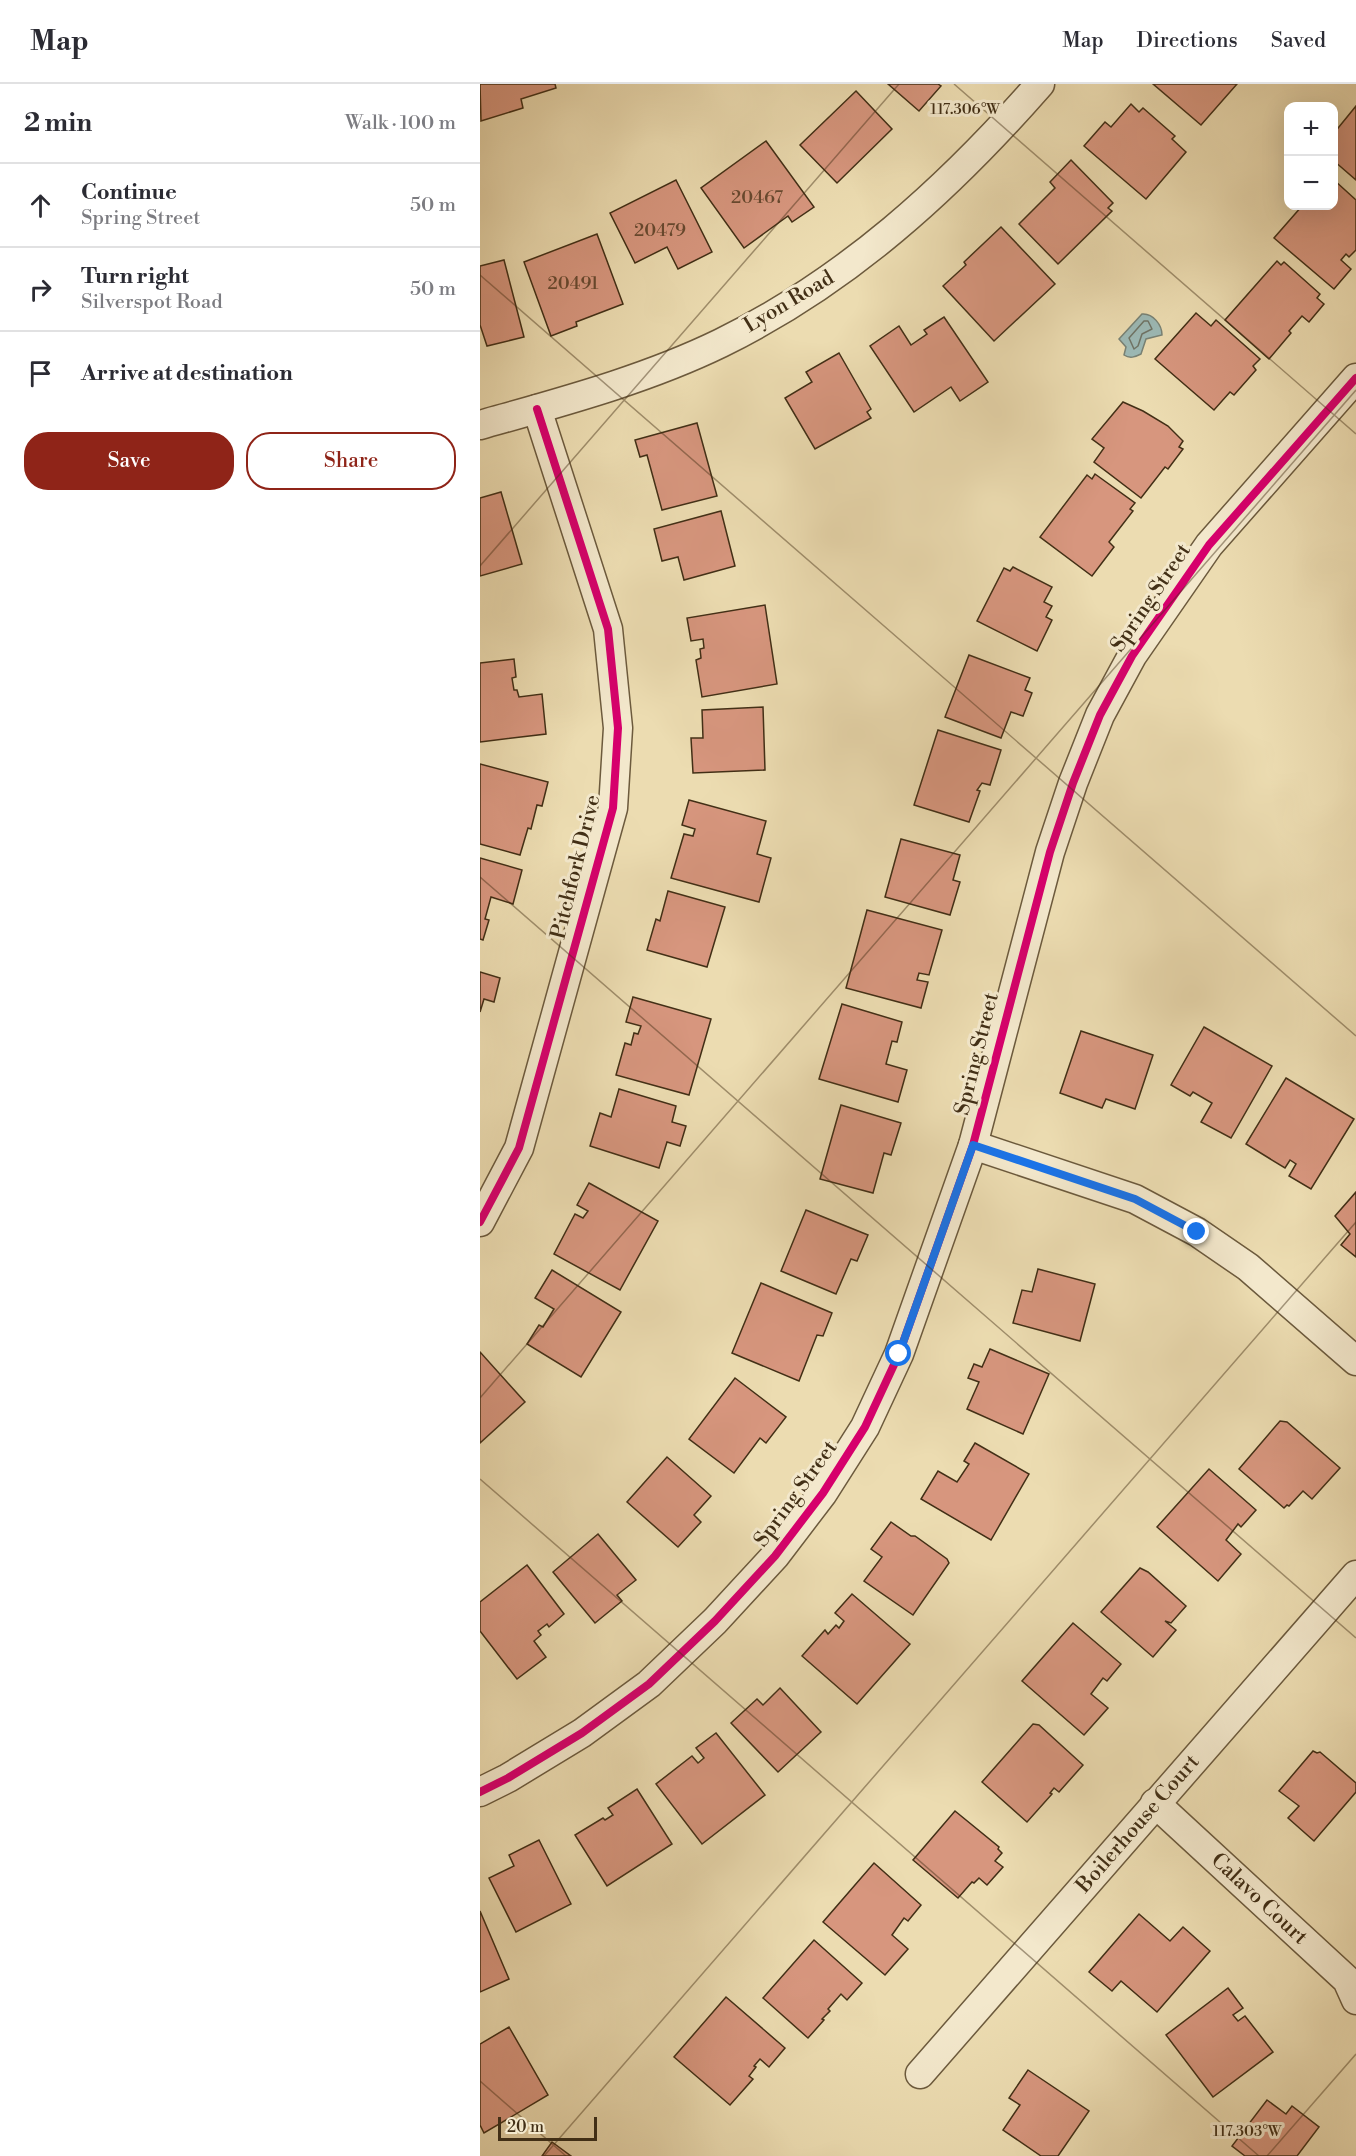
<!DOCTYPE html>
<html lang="en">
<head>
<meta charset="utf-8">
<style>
	:root { --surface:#fff; --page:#f2f2f3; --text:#2b2b33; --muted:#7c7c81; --line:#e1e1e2; --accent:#8f2418 }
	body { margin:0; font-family:"Libre Bodoni",serif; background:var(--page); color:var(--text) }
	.controls { position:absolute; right:18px; top:18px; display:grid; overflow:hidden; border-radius:12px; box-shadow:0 6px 24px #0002 }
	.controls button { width:54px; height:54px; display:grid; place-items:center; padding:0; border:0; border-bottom:2px solid var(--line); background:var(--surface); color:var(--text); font:30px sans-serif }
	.scale { position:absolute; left:18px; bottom:15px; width:99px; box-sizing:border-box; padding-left:6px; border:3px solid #422f16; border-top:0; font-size:16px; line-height:21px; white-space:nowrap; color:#422f16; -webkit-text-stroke:4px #f3e8cc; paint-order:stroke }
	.stop { position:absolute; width:18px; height:18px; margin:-14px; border:4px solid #1a73e8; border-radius:50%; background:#fff }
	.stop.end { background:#1a73e8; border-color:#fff; box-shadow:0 2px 6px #0008 }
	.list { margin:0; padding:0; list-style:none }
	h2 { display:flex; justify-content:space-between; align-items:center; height:78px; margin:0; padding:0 24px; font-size:26px }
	h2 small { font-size:20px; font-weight:400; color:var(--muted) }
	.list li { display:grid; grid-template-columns:39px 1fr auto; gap:18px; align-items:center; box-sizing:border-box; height:84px; padding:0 24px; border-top:2px solid var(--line) }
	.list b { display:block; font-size:22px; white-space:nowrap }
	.list p { margin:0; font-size:20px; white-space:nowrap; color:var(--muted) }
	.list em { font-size:20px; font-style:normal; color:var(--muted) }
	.actions { display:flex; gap:12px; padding:18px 24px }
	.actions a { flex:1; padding:14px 0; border:2px solid var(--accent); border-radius:24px; text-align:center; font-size:21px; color:var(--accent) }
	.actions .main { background:var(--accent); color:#fff }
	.icon { flex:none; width:33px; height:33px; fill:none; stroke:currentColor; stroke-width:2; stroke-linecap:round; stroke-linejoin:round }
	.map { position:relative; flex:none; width:876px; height:2072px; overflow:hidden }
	header { display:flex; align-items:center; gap:36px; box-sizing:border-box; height:84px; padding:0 30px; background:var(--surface); border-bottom:2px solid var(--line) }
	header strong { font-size:28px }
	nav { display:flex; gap:33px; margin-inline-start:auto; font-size:21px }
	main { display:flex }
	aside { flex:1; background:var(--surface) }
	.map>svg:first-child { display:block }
	.water { fill:#9cb9b5; stroke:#788275; stroke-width:1.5 }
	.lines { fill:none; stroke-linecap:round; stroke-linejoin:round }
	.shore { stroke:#6f7466; stroke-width:1.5 }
	.building { fill:#d7967e; stroke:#422f16; stroke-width:1.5 }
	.minor-casing { stroke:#6c5a3d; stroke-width:31 }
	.minor { stroke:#f3e8cc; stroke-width:28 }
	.cycleway-casing { stroke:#f3e8cc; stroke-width:11 }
	.cycleway { stroke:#d6006c; stroke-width:8 }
	.route { stroke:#1a73e8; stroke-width:8 }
	.ticks { fill:none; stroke:#422f16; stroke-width:1.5; stroke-opacity:0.45 }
	.labels { text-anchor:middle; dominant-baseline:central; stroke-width:6; stroke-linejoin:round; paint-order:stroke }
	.number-label { font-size:18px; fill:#674930 }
	.street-label { font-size:21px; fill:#422f16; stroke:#f3e8cc }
	.ticks-label { font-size:15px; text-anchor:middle; fill:#422f16; stroke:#f3e8cc; stroke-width:6; stroke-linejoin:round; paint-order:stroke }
</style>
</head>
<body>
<header>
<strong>Map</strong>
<nav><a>Map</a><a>Directions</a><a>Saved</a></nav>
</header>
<main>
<aside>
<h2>2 min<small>Walk · 100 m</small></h2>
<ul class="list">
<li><svg class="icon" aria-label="ahead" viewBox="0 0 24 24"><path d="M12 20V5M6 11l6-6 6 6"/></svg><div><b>Continue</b><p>Spring Street</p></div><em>50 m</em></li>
<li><svg class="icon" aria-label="right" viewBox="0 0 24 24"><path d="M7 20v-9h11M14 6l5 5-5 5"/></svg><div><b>Turn right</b><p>Silverspot Road</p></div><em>50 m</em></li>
<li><svg class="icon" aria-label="arrive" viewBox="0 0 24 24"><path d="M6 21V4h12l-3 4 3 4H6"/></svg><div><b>Arrive at destination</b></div></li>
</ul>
<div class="actions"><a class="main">Save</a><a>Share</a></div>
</aside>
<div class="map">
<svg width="876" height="2072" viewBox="0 0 876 2072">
	<rect width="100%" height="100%" fill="#ecdcb1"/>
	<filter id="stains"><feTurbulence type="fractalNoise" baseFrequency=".00333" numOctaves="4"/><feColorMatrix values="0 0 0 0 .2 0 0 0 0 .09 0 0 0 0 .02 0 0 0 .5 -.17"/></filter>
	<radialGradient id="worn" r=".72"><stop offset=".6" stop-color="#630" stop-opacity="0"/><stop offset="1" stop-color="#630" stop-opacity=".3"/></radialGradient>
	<!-- water -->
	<path class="water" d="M 662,230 C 673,229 682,241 682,251 L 666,255 L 661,270 C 655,273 650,275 644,271 L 646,263 L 639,255 Z"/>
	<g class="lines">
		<!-- shore -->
		<path class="shore" d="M 664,237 L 668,237 L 672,245 L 662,250 L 658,262 L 654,265 L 649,254 Z"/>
	</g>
	<!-- building -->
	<g class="building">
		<path d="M 0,0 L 75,0 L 76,4 L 41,15 L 43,24 L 1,37 Z"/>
		<path d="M 408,0 L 458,0 L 461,2 L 439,27 Z"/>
		<path d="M 673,0 L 757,0 L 721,41 Z"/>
		<path d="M 376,7 L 412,45 L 357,99 L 320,61 Z"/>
		<path d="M 651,20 L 659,28 L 663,24 L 695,52 L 692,55 L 706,68 L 666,115 L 604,62 L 625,38 L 631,43 Z"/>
		<path d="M 876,22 L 876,96 L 854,77 L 854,49 Z"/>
		<path d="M 286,57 L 334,123 L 312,138 L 308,132 L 264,164 L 221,104 Z"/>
		<path d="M 591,76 L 633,119 L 628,124 L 632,127 L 578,180 L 539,140 L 575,104 L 570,98 Z"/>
		<path d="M 196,96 L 232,168 L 198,185 L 187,163 L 155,179 L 130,129 Z"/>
		<path d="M 854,96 L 876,116 L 876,166 L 869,173 L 866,170 L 861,176 L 871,185 L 854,205 L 794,154 L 822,122 L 854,122 Z"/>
		<path d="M 521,143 L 575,200 L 514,257 L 463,202 L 486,181 L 484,178 Z"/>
		<path d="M 117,150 L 143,220 L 96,238 L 97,242 L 71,252 L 44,178 Z"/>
		<path d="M 24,176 L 44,253 L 7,262 L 0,241 L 0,182 Z"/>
		<path d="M 797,177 L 801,181 L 804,178 L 840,210 L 837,214 L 844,220 L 829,238 L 822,232 L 809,247 L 811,249 L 789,275 L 745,236 Z"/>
		<path d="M 716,229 L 731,242 L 736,236 L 780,275 L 773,282 L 776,286 L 754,311 L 750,308 L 734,326 L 675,275 Z"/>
		<path d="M 464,233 L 508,298 L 480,317 L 471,303 L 434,328 L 390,262 L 419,242 L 431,261 L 447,250 L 444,246 Z"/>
		<path d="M 359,269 L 391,325 L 387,328 L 391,334 L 335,365 L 305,314 L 332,298 L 326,288 Z"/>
		<path d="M 643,318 L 663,327 L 688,342 L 703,357 L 699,363 L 703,365 L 688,385 L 685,383 L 661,414 L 614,378 L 624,364 L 612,355 Z"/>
		<path d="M 217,339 L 237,412 L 182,426 L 167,371 L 160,373 L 155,356 Z"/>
		<path d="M 615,390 L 655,419 L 650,425 L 653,427 L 629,458 L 634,463 L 612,492 L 560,453 L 607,391 L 612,395 Z"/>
		<path d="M 21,408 L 42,480 L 0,492 L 0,414 Z"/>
		<path d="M 241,427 L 255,482 L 204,496 L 198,473 L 182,477 L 174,445 Z"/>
		<path d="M 533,483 L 572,503 L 564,518 L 572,522 L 566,533 L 572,536 L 557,567 L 497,537 L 524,484 L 530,487 Z"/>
		<path d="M 285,521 L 297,600 L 222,613 L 216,576 L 221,574 L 220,565 L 224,564 L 223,555 L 211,557 L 207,534 Z"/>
		<path d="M 489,571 L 550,594 L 545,606 L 552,609 L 543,632 L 531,628 L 521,654 L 465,633 Z"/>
		<path d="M 34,575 L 36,593 L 32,594 L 34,606 L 37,606 L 39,613 L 62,610 L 66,650 L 0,658 L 0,579 Z"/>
		<path d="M 283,623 L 285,686 L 213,689 L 211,654 L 223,654 L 222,626 Z"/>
		<path d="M 458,646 L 521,666 L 510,701 L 502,699 L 497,706 L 500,707 L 489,738 L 434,721 Z"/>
		<path d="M 0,680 L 68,698 L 62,722 L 57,721 L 51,745 L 48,744 L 40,771 L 0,760 Z"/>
		<path d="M 209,716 L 286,737 L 277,770 L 291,774 L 279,818 L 191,794 L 204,750 L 213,752 L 215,745 L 202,741 Z"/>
		<path d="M 421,755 L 480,771 L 473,796 L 480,798 L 470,831 L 405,813 Z"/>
		<path d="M 0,774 L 42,786 L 33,820 L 11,813 L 5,835 L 9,836 L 3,856 L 0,855 Z"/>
		<path d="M 188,807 L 245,823 L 227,883 L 167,866 L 176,835 L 180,837 Z"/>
		<path d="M 387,826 L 462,846 L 449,891 L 439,889 L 437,896 L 448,898 L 441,924 L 366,904 Z"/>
		<path d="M 0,888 L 20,894 L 14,918 L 4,915 L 0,928 Z"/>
		<path d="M 153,913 L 231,935 L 209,1011 L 136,991 L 145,959 L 151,961 L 154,949 L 158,950 L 161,942 L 146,938 Z"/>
		<path d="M 362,920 L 422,938 L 417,958 L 412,957 L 406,980 L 427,986 L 418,1018 L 339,995 Z"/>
		<path d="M 724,943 L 792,982 L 751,1054 L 721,1038 L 732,1019 L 713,1008 L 710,1012 L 691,1001 Z"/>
		<path d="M 601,947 L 673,971 L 655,1025 L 626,1015 L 622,1024 L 580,1009 Z"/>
		<path d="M 806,994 L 874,1035 L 831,1105 L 809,1092 L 816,1080 L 810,1076 L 805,1084 L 766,1060 Z"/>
		<path d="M 139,1005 L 196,1022 L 192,1038 L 206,1042 L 200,1062 L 187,1058 L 179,1084 L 110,1062 L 120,1029 L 131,1033 Z"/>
		<path d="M 361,1021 L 421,1039 L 411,1071 L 404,1069 L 393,1109 L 340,1095 Z"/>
		<path d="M 109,1099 L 178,1137 L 140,1206 L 74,1170 L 95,1130 L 103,1134 L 108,1127 L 97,1121 Z"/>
		<path d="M 876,1108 L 876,1173 L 861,1161 L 870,1150 L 855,1132 Z"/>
		<path d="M 326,1126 L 388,1151 L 377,1177 L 371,1175 L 356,1210 L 301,1187 Z"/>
		<path d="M 558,1185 L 615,1200 L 600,1257 L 533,1239 L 542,1206 L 552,1208 Z"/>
		<path d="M 72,1186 L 141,1228 L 101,1293 L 47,1260 L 59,1241 L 63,1243 L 74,1225 L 55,1214 Z"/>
		<path d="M 281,1199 L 352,1229 L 343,1252 L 337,1251 L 319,1297 L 252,1269 Z"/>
		<path d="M 510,1265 L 569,1290 L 543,1350 L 487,1325 L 499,1298 L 488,1294 L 494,1280 L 502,1283 Z"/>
		<path d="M 0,1268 L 45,1318 L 0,1359 Z"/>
		<path d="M 255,1294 L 306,1333 L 286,1359 L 280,1354 L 254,1389 L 209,1355 Z"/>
		<path d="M 800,1337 L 807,1338 L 860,1384 L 832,1415 L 823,1407 L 809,1422 L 807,1421 L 804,1424 L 759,1385 Z"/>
		<path d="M 495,1359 L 549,1390 L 511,1456 L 441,1415 L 458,1387 L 477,1398 L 489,1380 L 484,1377 Z"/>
		<path d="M 187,1373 L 231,1412 L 214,1431 L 221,1438 L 198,1463 L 147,1418 Z"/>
		<path d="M 729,1385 L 776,1426 L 761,1443 L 758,1440 L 746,1456 L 761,1470 L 738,1497 L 677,1443 Z"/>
		<path d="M 411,1438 L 431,1452 L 435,1452 L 467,1475 L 469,1479 L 433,1531 L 384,1497 L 402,1473 L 391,1465 Z"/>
		<path d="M 118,1450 L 156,1496 L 137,1511 L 142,1517 L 115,1539 L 73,1488 Z"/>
		<path d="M 47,1481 L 84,1530 L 69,1543 L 67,1540 L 58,1547 L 61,1551 L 54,1557 L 66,1573 L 37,1595 L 0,1547 L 0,1518 Z"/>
		<path d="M 660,1484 L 668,1488 L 706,1522 L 691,1539 L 685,1537 L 696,1546 L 673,1573 L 621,1528 Z"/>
		<path d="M 372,1510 L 430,1560 L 377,1620 L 322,1572 L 345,1546 L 348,1550 L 356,1541 L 359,1544 L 364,1537 L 355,1529 Z"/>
		<path d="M 593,1539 L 641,1580 L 627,1597 L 623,1594 L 611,1610 L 628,1624 L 604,1651 L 542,1597 Z"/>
		<path d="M 300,1604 L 341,1648 L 298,1688 L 251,1639 L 277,1615 L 283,1621 Z"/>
		<path d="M 553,1640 L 559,1641 L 603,1681 L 579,1708 L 574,1704 L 570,1709 L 572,1710 L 547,1738 L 502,1698 Z"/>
		<path d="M 236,1649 L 285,1711 L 222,1760 L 176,1700 L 212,1672 L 218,1679 L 224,1674 L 216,1664 Z"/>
		<path d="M 833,1667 L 837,1669 L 840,1668 L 876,1699 L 876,1708 L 834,1757 L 808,1734 L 819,1722 L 799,1707 Z"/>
		<path d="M 157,1705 L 192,1760 L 127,1802 L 95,1751 L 123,1734 L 125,1736 L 133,1731 L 128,1724 Z"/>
		<path d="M 475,1727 L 519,1763 L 518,1765 L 522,1769 L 515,1777 L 523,1783 L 507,1801 L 499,1794 L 494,1799 L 492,1798 L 478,1814 L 433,1776 Z"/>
		<path d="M 59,1756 L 91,1820 L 36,1848 L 9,1794 L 34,1782 L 29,1771 Z"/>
		<path d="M 394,1779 L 441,1821 L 428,1837 L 424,1834 L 412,1851 L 428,1865 L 405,1891 L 343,1838 Z"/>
		<path d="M 0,1827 L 29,1895 L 0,1908 Z"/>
		<path d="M 659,1830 L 690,1857 L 703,1843 L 730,1867 L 677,1928 L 641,1897 L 632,1907 L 609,1888 Z"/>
		<path d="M 334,1856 L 382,1899 L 367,1916 L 361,1910 L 348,1925 L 350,1927 L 342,1935 L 344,1936 L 328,1954 L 283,1914 Z"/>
		<path d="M 748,1904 L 763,1924 L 753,1931 L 758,1937 L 765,1932 L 793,1968 L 733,2013 L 686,1951 Z"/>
		<path d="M 246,1913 L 305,1964 L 289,1983 L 280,1975 L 274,1982 L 276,1983 L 269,1992 L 273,1995 L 250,2021 L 194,1973 Z"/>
		<path d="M 29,1943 L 68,2011 L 4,2049 L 0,2041 L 0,1960 Z"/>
		<path d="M 548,1986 L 609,2027 L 578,2072 L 561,2072 L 523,2046 L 540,2021 L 529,2014 Z"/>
		<path d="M 787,2016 L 806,2030 L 812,2022 L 839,2043 L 817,2072 L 765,2072 L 752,2062 Z"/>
		<path d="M 72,2058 L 91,2072 L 62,2072 Z"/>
	</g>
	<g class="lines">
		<!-- minor casing -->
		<g class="minor-casing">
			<g id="minor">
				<path d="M 0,341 C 81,318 165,296 241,259 C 367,197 468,105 560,0"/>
				<path d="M 493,1061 L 655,1115 L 717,1148 L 768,1183 L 876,1277"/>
				<path d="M 0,1138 L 39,1064 L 133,724 L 138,644 L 128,545 L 57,325"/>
				<path d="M 0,1708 L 28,1694 L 102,1649 L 169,1600 L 235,1537 L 295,1472 L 343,1409 L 385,1343 L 419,1270 L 493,1061 L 570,768 L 593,699 L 620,631 L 652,572 L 729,461 L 876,294"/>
				<path d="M 675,1719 L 867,1896 L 876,1916"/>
				<path d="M 440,1990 L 876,1491"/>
			</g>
		</g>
		<!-- minor -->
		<use href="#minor" class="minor"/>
		<!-- cycleway casing -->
		<g class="cycleway-casing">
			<g id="cycleway">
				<path d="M 0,1138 L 39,1064 L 133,724 L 138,644 L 128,545 L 57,325"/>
				<path d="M 0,1708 L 28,1694 L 102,1649 L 169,1600 L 235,1537 L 295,1472 L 343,1409 L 385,1343 L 419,1270 L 493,1061 L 570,768 L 593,699 L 620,631 L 652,572 L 729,461 L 876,294"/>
			</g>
		</g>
		<!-- cycleway -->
		<use href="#cycleway" class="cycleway"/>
	</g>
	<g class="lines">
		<!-- route -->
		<path class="route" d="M 419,1270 L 493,1061 L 655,1115 L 717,1148"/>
	</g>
	<!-- ticks -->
	<path class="ticks" d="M 474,0 L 876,350M 0,191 L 876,952M 0,482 L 419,0M 0,793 L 876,1554M 0,1314 L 876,306M 0,1395 L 779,2072M 0,1997 L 86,2072M 64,2072 L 876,1138M 787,2072 L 876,1970"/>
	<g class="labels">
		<!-- number labels -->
		<g class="number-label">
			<text x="277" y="113">20467</text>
			<text x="180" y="146">20479</text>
			<text x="93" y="199">20491</text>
		</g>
		<!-- street labels -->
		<g class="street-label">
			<text transform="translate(309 218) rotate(-31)">Lyon Road</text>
			<text transform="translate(671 514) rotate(-56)">Spring Street</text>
			<text transform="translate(96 783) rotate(-76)">Pitchfork Drive</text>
			<text transform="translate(497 970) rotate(-76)">Spring Street</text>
			<text transform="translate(316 1410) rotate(-54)">Spring Street</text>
			<text transform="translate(658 1740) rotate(-49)">Boilerhouse Court</text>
			<text transform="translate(779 1815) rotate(43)">Calavo Court</text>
		</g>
	</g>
	<g class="ticks-label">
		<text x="485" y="30">117.306°W</text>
		<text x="767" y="2052">117.303°W</text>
	</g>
	<rect width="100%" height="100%" filter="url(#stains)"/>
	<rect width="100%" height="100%" fill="url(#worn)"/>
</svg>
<div class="controls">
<button>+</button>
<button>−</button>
</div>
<div class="scale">20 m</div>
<div class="stop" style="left:419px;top:1270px"></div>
<div class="stop end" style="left:717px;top:1148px"></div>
</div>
</main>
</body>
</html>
